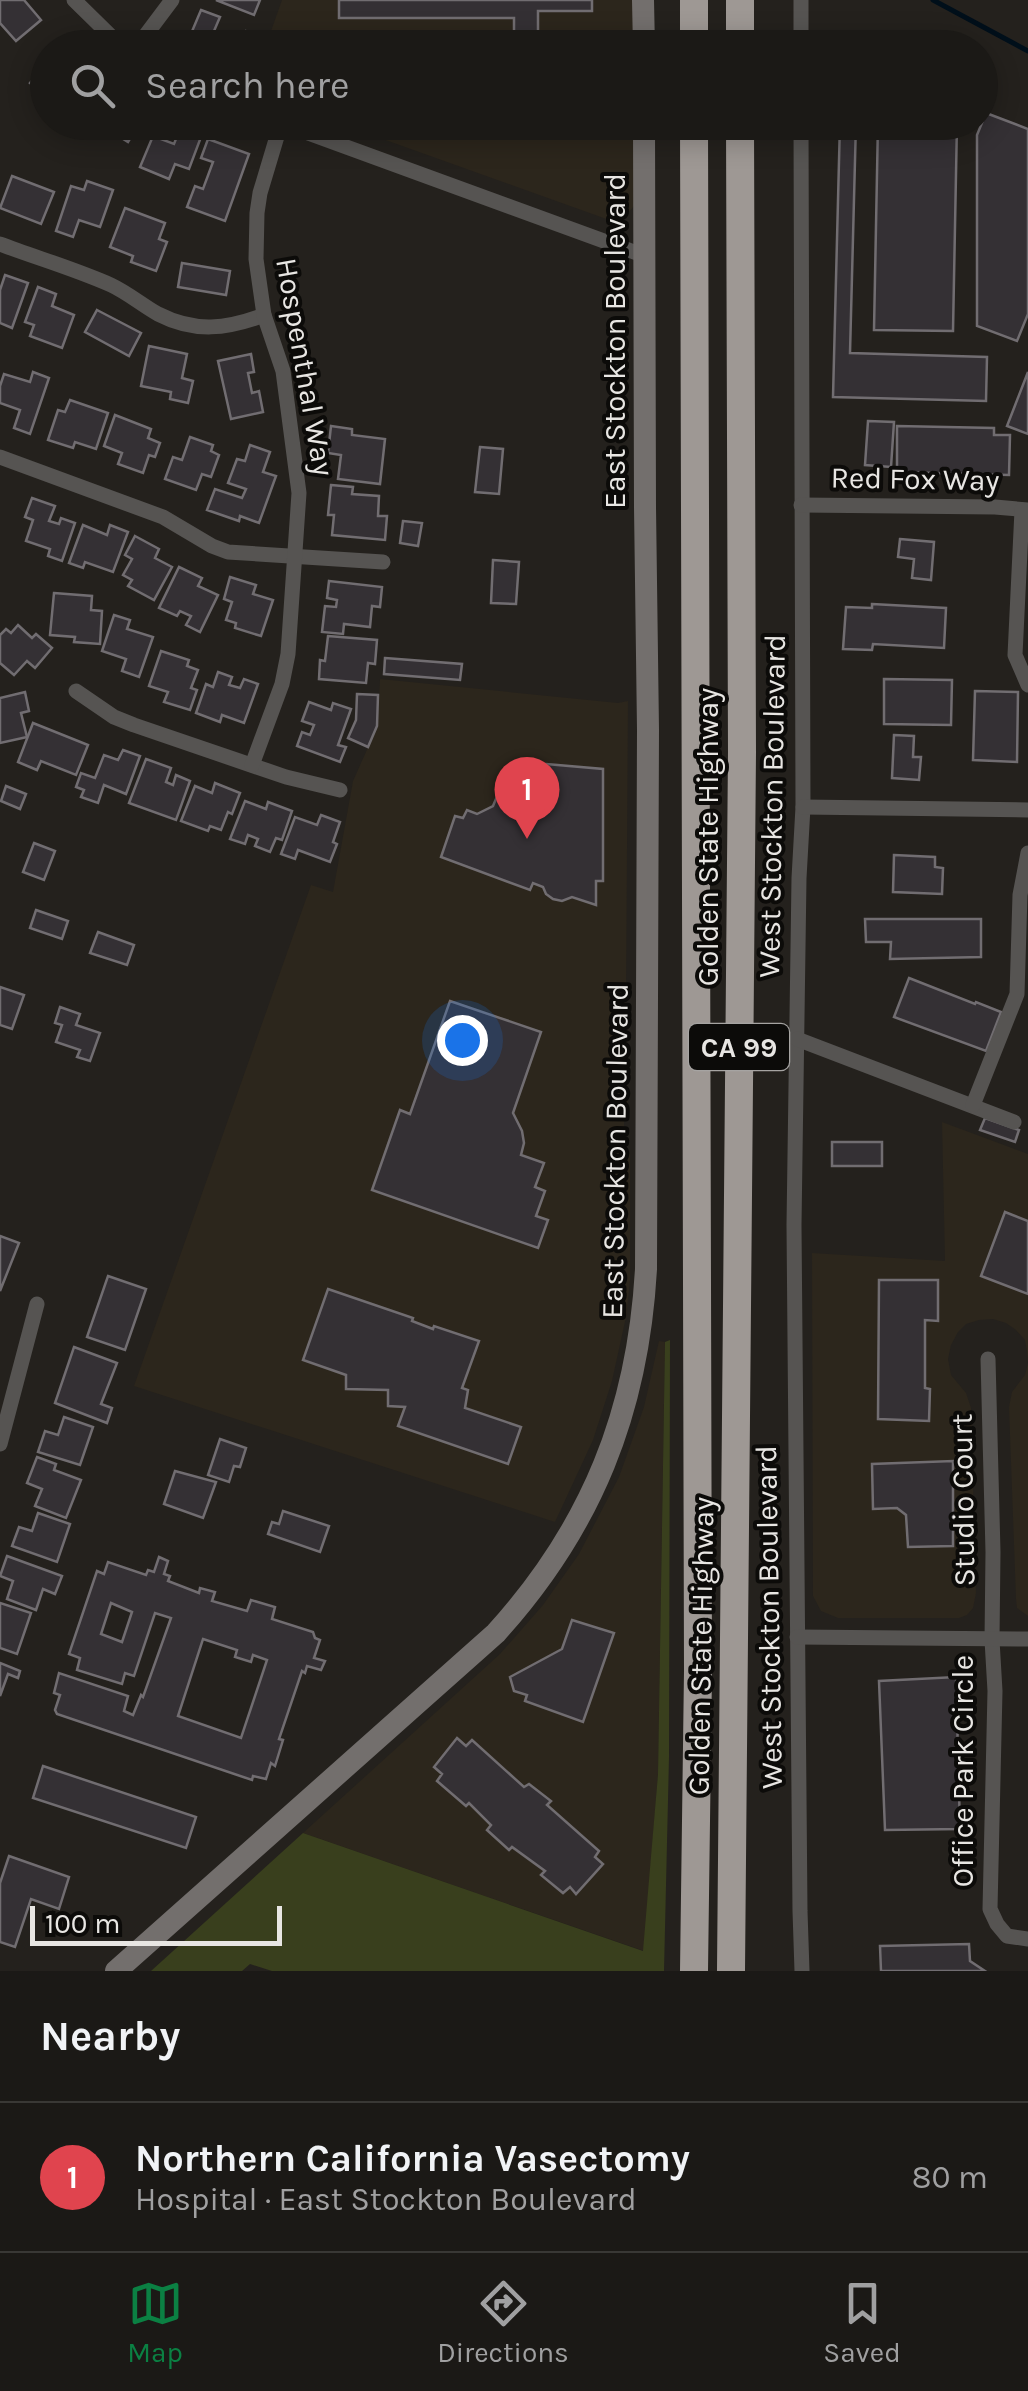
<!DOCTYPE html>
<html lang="en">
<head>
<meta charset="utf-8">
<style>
	:root { --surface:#1b1916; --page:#282623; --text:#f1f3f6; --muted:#a0a0a1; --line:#393835; --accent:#0b8043 }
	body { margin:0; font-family:Karla,sans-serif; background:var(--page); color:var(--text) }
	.scale { position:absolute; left:30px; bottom:25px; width:252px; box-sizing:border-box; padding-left:10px; border:5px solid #e8e6e3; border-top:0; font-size:28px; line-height:35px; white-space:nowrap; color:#e8e6e3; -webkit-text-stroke:8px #0c0b09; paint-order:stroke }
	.you { position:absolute; left:462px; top:1040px; width:35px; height:35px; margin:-25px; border:8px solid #fff; border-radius:50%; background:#1a73e8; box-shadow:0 0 0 15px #1a73e833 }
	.badge { display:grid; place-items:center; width:65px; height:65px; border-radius:50%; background:var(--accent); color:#fff; font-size:32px; font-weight:700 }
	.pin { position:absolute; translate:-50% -82px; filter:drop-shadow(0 2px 5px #0008) }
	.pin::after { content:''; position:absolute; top:52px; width:35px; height:30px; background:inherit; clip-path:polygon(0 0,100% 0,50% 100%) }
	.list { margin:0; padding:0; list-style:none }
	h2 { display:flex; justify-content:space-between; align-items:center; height:130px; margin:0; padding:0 40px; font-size:42px }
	h2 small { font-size:32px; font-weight:400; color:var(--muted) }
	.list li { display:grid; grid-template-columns:65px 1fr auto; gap:30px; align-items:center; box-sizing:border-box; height:150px; padding:0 40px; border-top:2px solid var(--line) }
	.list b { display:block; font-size:38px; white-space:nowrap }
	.list p { margin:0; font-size:32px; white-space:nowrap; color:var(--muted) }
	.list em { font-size:32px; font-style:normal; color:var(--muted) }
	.icon { flex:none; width:55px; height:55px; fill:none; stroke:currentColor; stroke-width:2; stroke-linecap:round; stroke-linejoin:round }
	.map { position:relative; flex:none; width:1028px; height:1971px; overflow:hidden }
	.search { position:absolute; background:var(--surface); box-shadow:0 5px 25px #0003; left:30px; right:30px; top:30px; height:110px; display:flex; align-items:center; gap:25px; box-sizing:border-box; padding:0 35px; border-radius:55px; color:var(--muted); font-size:38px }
	.sheet { height:280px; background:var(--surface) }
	nav { display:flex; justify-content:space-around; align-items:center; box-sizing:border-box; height:140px; border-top:2px solid var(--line); background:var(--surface); font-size:28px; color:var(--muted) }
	nav a { display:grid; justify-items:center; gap:5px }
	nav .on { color:var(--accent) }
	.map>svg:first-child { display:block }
	.built { fill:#2c261c }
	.green { fill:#393f1d }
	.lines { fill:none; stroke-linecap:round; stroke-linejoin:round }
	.stream { stroke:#000f1a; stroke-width:5 }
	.building { fill:#343034; stroke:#716d71; stroke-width:2.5; fill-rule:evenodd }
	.street { stroke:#565452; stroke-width:15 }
	.secondary { stroke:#736f6d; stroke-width:22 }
	.highway { stroke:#9e9894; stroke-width:28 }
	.labels { text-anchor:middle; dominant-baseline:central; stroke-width:8; stroke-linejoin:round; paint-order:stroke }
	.shield { fill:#0c0b09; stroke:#a6a4a2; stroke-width:2.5 }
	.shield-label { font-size:28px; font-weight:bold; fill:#e8e6e3 }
	.street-label { font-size:30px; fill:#e8e6e3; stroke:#0c0b09 }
</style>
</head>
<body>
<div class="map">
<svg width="1028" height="1971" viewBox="0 0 1028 1971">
	<rect width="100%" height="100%" fill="#24211d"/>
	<!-- built -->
	<g class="built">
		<path d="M 282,0 L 633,0 L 634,47 L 265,48 Z"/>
		<path d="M 338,123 L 634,123 L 634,206 L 623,219 L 612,221 Z"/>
		<path d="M 380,679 L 618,703 L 628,701 L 626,998 L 628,1105 L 624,1114 L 624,1150 L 630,1154 L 630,1281 L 626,1317 L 612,1381 L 593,1440 L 555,1522 L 134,1386 L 311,885 L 333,892 L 353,781 L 378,725 Z"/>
		<path d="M 942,1122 L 1028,1154 L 1028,1616 L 1017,1608 L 1016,1599 L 1009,1407 L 1012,1392 L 1025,1375 L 1028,1363 L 1027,1351 L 1025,1340 L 1016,1330 L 1006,1323 L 993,1319 L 979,1320 L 966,1324 L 958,1332 L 951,1345 L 948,1359 L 951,1375 L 966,1393 L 971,1408 L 976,1593 L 973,1608 L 967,1615 L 959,1618 L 838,1618 L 821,1611 L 813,1596 L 812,1253 L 945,1261 Z"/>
		<path d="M 659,1341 L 665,1342 L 658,1774 L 644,1951 L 303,1833 L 500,1654 L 543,1605 L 579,1554 L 619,1477 L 644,1407 Z"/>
	</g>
	<!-- green -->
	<path class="green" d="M 670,1340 L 669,1757 L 664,1971 L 272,1971 L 250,1964 L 242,1971 L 151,1971 L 303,1833 L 643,1951 L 658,1774 L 665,1342 Z"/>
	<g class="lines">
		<!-- stream -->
		<path class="stream" d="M 933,0 L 1028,51"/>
	</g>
	<!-- building -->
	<g class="building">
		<path d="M 0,0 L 24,0 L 41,20 L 16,41 L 0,23 Z"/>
		<path d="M 216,0 L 260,0 L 254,15 Z"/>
		<path d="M 339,0 L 592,0 L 592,11 L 538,11 L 538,48 L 514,48 L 514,18 L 339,18 Z"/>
		<path d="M 201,10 L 220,17 L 214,31 L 241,42 L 246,31 L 266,39 L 263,48 L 185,48 Z"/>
		<path d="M 48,60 L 48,97 L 30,83 Z"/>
		<path d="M 986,113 L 1028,129 L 1028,314 L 1017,341 L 977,326 L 977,135 Z"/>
		<path d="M 90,122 L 148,122 L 143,131 L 137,127 L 128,142 L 104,127 L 102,130 Z"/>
		<rect x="511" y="122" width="70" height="11"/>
		<path d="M 840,122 L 856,122 L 850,353 L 987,357 L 986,401 L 833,397 Z"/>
		<path d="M 878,122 L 957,122 L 953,331 L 874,330 Z"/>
		<path d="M 180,129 L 201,137 L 189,169 L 175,164 L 169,179 L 140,167 L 153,136 L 174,144 Z"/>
		<path d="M 208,139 L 249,154 L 225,221 L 187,207 L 195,186 L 203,189 L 213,162 L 201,158 Z"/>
		<path d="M 12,176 L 54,192 L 41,224 L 0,208 Z"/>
		<path d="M 87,181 L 113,190 L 100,227 L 79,220 L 73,237 L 56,231 L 71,186 L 84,190 Z"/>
		<path d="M 125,208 L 165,223 L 159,239 L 167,242 L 156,271 L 131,262 L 133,256 L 110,247 Z"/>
		<path d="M 182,263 L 230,271 L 226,295 L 178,287 Z"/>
		<path d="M 5,275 L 28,283 L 12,328 L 0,323 L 0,290 Z"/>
		<path d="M 38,287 L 56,294 L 52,306 L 74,315 L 62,348 L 30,336 L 34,325 L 25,322 Z"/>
		<path d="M 97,310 L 141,333 L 129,356 L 85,332 Z"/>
		<path d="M 149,346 L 187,354 L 182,378 L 193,381 L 188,403 L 170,399 L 171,392 L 141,386 Z"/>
		<path d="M 251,354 L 254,372 L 248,373 L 252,393 L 259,391 L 263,412 L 231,419 L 218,361 Z"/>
		<path d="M 33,372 L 49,378 L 30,434 L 14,428 L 20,410 L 0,403 L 0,386 L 4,374 L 30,382 Z"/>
		<path d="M 1028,372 L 1028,434 L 1007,426 Z"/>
		<path d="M 70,400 L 108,413 L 96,449 L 75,442 L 73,448 L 48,440 L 58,410 L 65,412 Z"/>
		<path d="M 115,415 L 151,429 L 148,438 L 160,443 L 155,457 L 149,455 L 143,473 L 118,464 L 122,453 L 104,446 Z"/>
		<path d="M 868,421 L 894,422 L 891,467 L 865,465 Z"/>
		<path d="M 331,426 L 352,429 L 352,435 L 385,439 L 380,484 L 338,479 L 341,455 L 328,453 Z"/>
		<path d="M 897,426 L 994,428 L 994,435 L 1010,435 L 1009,475 L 897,472 Z"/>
		<path d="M 190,437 L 213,445 L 211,451 L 219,455 L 211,477 L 202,474 L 196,490 L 165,479 L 173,457 L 182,460 Z"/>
		<path d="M 250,445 L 270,452 L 263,472 L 276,476 L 259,523 L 240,516 L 239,521 L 207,510 L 215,489 L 242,498 L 246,489 L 228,483 L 237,459 L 245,461 Z"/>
		<path d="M 480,447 L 503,449 L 499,494 L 475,492 Z"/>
		<path d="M 331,485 L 353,487 L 352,494 L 379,496 L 378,516 L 387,516 L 385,540 L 332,535 L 334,515 L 328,515 Z"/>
		<path d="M 32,498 L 55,506 L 49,521 L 59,524 L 61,518 L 75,523 L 62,561 L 48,556 L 50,549 L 26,541 L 33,520 L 25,517 Z"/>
		<path d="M 403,521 L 422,523 L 418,546 L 400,543 Z"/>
		<path d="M 83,525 L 107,535 L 110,525 L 128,532 L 113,572 L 85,562 L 83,568 L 69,563 Z"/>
		<path d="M 135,536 L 159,549 L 155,558 L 172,567 L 154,600 L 128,586 L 132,580 L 123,575 L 132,559 L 125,555 Z"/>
		<path d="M 900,539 L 934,542 L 931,580 L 912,578 L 914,559 L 898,557 Z"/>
		<path d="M 493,560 L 519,562 L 516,604 L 491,603 Z"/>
		<path d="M 179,567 L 202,578 L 198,586 L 218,595 L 200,632 L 186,625 L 191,616 L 180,611 L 177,616 L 159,608 Z"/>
		<path d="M 230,577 L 256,585 L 253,594 L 273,600 L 261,636 L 235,628 L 236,623 L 226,620 L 232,602 L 224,599 Z"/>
		<path d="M 329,581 L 382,587 L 380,607 L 372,606 L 370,627 L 344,624 L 343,634 L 322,632 L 325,606 L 336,607 L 337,600 L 327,598 Z"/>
		<path d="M 54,593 L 92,596 L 91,610 L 102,611 L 100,644 L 74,642 L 75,637 L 50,635 Z"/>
		<path d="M 872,604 L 946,608 L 944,648 L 873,644 L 872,650 L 843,649 L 846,607 L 872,608 Z"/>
		<path d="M 114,615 L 130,620 L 127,629 L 153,637 L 139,677 L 122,671 L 126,659 L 102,651 Z"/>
		<path d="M 18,625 L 32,638 L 36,634 L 52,648 L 35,668 L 27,661 L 14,675 L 0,663 L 0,635 L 6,629 L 11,633 Z"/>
		<path d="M 328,636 L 377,640 L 375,664 L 368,663 L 366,683 L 319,679 L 320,660 L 325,661 Z"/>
		<path d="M 161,651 L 189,660 L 187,666 L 198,670 L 191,688 L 197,690 L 190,710 L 164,702 L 168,692 L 149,686 Z"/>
		<path d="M 385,658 L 462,664 L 460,680 L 384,674 Z"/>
		<path d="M 218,672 L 232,677 L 229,685 L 240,688 L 244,679 L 258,684 L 244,723 L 222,715 L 220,722 L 196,713 L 206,684 L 213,687 Z"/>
		<path d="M 884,679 L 952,680 L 951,725 L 884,724 Z"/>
		<path d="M 975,691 L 1018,692 L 1017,762 L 973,760 Z"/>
		<path d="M 25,692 L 29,711 L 21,713 L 27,737 L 0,743 L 0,698 Z"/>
		<path d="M 357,694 L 378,695 L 377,726 L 368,747 L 348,738 L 356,720 Z"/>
		<path d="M 309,702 L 331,710 L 333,703 L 351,709 L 338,745 L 346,747 L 340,762 L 297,746 L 302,732 L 310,735 L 314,725 L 302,721 Z"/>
		<path d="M 33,723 L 88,745 L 76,775 L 41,761 L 37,770 L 18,762 Z"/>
		<path d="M 894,735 L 914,736 L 913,757 L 921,757 L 919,780 L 892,778 Z"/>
		<path d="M 123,750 L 140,756 L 126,794 L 104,785 L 98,803 L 81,797 L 84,790 L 76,787 L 81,773 L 95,778 L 104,755 L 118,760 Z"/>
		<path d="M 146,759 L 171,768 L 166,782 L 173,785 L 176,775 L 190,781 L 176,820 L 129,803 Z"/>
		<path d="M 546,764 L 603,769 L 603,881 L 596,881 L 596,905 L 572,897 L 562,901 L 553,899 L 546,894 L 543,887 L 533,883 L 530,890 L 441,857 L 455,816 L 463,818 L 467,810 L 477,814 L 493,806 L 498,794 L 505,790 L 520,791 L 536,782 L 537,771 L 546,772 Z"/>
		<path d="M 215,783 L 240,793 L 232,814 L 228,812 L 221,830 L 210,826 L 208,831 L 181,821 L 195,786 L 212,793 Z"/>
		<path d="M 6,786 L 26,794 L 20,809 L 1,801 Z"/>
		<path d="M 245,801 L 266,809 L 268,802 L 292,811 L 282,840 L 276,838 L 270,852 L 255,846 L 258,839 L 248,835 L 245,844 L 230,839 Z"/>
		<path d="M 321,815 L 340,822 L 333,842 L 337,844 L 330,862 L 298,850 L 295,859 L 281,854 L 295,817 L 317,825 Z"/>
		<path d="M 34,843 L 55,851 L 44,880 L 23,872 Z"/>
		<path d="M 894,855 L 935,857 L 935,867 L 943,868 L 942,894 L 893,892 Z"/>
		<path d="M 36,910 L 68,921 L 62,939 L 30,928 Z"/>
		<path d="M 865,919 L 981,919 L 981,957 L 890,959 L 891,942 L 866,942 Z"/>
		<path d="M 98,932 L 134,945 L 127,965 L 90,953 Z"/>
		<path d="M 909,978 L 975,1004 L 976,1002 L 1001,1012 L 986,1051 L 894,1017 Z"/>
		<path d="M 0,987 L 24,995 L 12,1029 L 0,1025 Z"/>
		<path d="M 450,1001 L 541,1032 L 513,1113 L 522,1131 L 524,1143 L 521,1155 L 544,1163 L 535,1187 L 545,1191 L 536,1216 L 548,1220 L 538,1248 L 372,1190 L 400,1110 L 410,1114 Z"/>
		<path d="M 60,1007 L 80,1014 L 76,1025 L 100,1033 L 90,1061 L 77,1057 L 80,1050 L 56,1042 L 62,1025 L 55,1023 Z"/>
		<path d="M 985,1118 L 1019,1130 L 1015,1142 L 980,1130 Z"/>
		<rect x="832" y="1142" width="50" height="24"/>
		<path d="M 1005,1212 L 1028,1221 L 1028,1294 L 981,1276 Z"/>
		<path d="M 0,1236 L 19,1243 L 0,1291 Z"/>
		<path d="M 108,1276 L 146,1289 L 125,1350 L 87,1337 Z"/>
		<path d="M 879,1280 L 938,1280 L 938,1321 L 925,1320 L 925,1388 L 930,1389 L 929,1421 L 878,1419 Z"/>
		<path d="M 328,1289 L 413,1318 L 412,1321 L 433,1329 L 434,1326 L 479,1341 L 462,1388 L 468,1390 L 465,1408 L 521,1427 L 508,1464 L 398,1426 L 405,1407 L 388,1406 L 388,1390 L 346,1389 L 346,1375 L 303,1360 Z"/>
		<path d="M 74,1347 L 117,1363 L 101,1404 L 112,1408 L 107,1423 L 55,1403 Z"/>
		<path d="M 64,1417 L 93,1427 L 80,1465 L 38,1452 L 45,1431 L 58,1435 Z"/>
		<path d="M 220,1439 L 246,1448 L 240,1467 L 234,1466 L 229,1482 L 208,1475 Z"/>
		<path d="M 37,1457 L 56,1464 L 54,1470 L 81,1480 L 66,1518 L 35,1506 L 42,1489 L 27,1483 Z"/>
		<path d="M 953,1461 L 953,1546 L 908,1547 L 906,1515 L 897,1508 L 873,1509 L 872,1464 Z"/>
		<path d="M 175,1471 L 216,1482 L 203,1518 L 164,1504 Z"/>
		<path d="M 283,1511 L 329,1526 L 320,1552 L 268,1534 L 272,1522 L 279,1524 Z"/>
		<path d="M 38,1513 L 70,1524 L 57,1562 L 12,1546 L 19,1527 L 32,1531 Z"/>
		<path d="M 7,1556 L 62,1576 L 55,1594 L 43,1589 L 36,1610 L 7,1599 L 13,1581 L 0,1576 Z"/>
		<path d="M 159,1557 L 168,1561 L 164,1574 L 170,1576 L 168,1581 L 199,1593 L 200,1588 L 215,1592 L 212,1601 L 247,1611 L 251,1600 L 275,1607 L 272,1619 L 313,1632 L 315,1638 L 320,1640 L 314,1658 L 325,1661 L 321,1670 L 307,1666 L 305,1673 L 302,1671 L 279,1739 L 283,1740 L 275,1766 L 271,1763 L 266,1779 L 253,1776 L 252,1780 L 57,1714 L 55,1710 L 60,1695 L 54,1693 L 59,1673 L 128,1696 L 124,1711 L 133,1715 L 141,1695 L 143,1697 L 171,1618 L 155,1613 L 134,1676 L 125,1673 L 122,1684 L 77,1670 L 80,1658 L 69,1654 L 97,1571 L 104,1574 L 108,1562 L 146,1575 L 148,1570 L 154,1572 ZM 111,1603 L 132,1612 L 122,1642 L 101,1634 ZM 203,1639 L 237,1650 L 235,1657 L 251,1662 L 253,1655 L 267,1660 L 241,1738 L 178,1716 Z"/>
		<path d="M 0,1603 L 31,1613 L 17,1654 L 0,1648 Z"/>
		<path d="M 572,1620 L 614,1633 L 583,1722 L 525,1701 L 527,1695 L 514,1691 L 510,1677 L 562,1649 Z"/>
		<path d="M 0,1663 L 20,1671 L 18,1678 L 8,1674 L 0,1696 Z"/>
		<path d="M 956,1677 L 960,1829 L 885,1830 L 879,1681 Z"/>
		<path d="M 457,1738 L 466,1746 L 472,1740 L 524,1787 L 529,1784 L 551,1801 L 547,1805 L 599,1851 L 595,1857 L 603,1864 L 576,1894 L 570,1887 L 563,1893 L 541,1875 L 545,1871 L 512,1847 L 509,1850 L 487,1830 L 491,1825 L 469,1803 L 466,1806 L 437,1781 L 442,1774 L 434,1767 Z"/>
		<path d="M 43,1766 L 196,1817 L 186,1848 L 33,1798 Z"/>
		<path d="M 9,1856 L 69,1877 L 59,1909 L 31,1899 L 15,1947 L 0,1942 L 0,1883 Z"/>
		<path d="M 969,1944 L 970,1961 L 985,1971 L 881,1971 L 880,1946 Z"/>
	</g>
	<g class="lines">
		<!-- street -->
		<g class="street">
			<path d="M 74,0 L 123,48"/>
			<path d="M 136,48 L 172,0"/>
			<path d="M 801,48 L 801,0"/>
			<path d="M 278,122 L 645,256"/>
			<path d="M 801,122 L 803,807 L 799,878 L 794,1225 L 800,1911 L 802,1971"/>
			<path d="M 0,244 C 37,258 75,269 111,285 C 128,293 142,305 158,314 C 195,333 227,329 264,315"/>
			<path d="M 0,457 L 163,517 L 212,546 L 228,552 L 383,562"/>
			<path d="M 801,505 L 995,507 L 1028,510"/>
			<path d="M 1022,510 L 1015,655 L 1028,685"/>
			<path d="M 76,691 L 114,717 L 134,725 L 286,777 L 340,790"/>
			<path d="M 252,765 L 282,684 L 288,654 L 299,493 L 283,371 L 264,315 L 256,259 L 257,213 L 260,193 L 281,123"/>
			<path d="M 803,807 L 1028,810"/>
			<path d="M 797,1039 L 1014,1122"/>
			<path d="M 973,1105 L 1017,994 L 1020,895 L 1028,853"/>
			<path d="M 988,1359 L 993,1552 L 992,1640 L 995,1691 L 990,1909 L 997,1924 L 1007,1936 L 1028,1939"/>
			<path d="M 0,1444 L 37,1304"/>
			<path d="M 797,1637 L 1028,1639"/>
		</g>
		<!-- secondary -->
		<g class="secondary">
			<path d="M 643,0 L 644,48"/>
			<path d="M 116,1971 L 496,1633 C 592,1527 638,1411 646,1269 L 648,730 L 645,507 L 644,122"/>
		</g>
		<!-- highway -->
		<g class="highway">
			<path d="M 694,0 L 694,48"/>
			<path d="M 740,0 L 740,48"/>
			<path d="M 694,1971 L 698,1671 L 694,122"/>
			<path d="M 731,1971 L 742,752 L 740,122"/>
		</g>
	</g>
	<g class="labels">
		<!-- shield labels -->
		<rect class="shield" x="689" y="1024" width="100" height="46" rx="8"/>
		<g class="shield-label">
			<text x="739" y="1047">CA 99</text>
		</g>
		<!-- street labels -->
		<g class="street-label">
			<text transform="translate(615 341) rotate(-90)">East Stockton Boulevard</text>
			<text transform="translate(305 367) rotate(80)">Hospenthal Way</text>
			<text transform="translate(915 479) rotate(1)">Red Fox Way</text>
			<text transform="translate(772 806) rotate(-89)">West Stockton Boulevard</text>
			<text transform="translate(708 837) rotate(-90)">Golden State Highway</text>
			<text transform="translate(615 1151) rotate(-89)">East Stockton Boulevard</text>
			<text transform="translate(963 1500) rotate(-91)">Studio Court</text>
			<text transform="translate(769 1617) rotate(-91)">West Stockton Boulevard</text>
			<text transform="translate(701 1646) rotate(-89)">Golden State Highway</text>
			<text transform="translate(963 1771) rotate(-90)">Office Park Circle</text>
		</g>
	</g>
</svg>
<div class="scale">100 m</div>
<div class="you"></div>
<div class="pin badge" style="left:527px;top:839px;background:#e0444e">1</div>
<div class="search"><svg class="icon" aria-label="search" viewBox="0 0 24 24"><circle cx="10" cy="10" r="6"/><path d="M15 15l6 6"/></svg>Search here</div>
</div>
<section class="sheet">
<h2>Nearby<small></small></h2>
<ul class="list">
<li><span class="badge" style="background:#e0444e">1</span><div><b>Northern California Vasectomy</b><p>Hospital · East Stockton Boulevard</p></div><em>80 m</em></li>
</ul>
</section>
<nav>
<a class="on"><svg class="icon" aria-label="map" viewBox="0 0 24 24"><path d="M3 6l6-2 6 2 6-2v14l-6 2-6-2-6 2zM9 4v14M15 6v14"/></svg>Map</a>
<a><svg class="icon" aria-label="directions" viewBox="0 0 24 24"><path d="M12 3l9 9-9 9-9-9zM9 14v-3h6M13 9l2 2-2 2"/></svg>Directions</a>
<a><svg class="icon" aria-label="saved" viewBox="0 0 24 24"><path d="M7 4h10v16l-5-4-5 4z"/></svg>Saved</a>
</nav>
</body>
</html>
